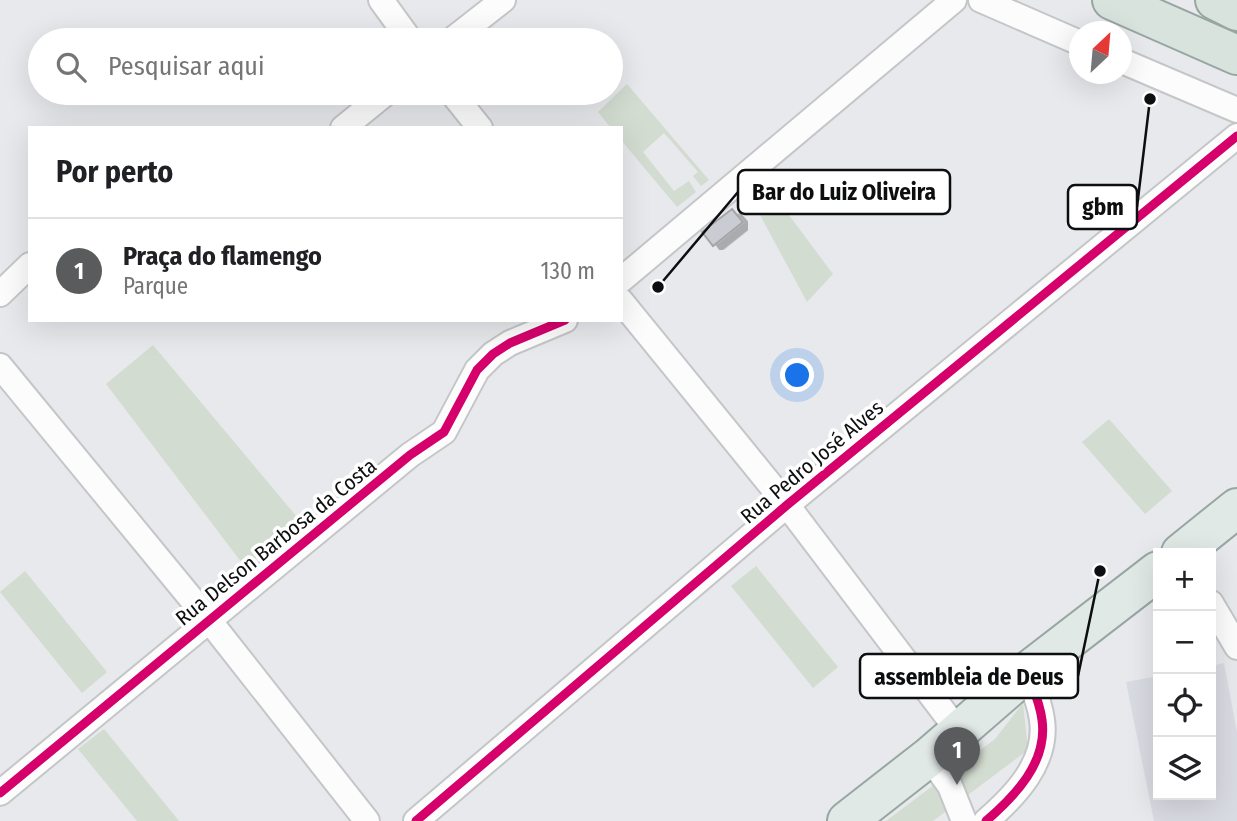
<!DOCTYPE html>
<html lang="pt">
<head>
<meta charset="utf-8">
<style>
	:root { --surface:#fff; --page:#f6f6f6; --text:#202124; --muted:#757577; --line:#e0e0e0; --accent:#5a5b5c }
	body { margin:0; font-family:"Fira Sans Condensed",sans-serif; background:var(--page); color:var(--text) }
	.controls { position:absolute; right:21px; bottom:21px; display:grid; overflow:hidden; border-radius:0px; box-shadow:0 7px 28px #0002 }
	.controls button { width:63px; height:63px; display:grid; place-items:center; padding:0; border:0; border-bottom:2px solid var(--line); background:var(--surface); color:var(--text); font:35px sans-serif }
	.compass { position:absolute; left:1069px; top:21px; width:63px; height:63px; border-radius:50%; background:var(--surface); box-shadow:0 7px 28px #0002; rotate:26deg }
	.you { position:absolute; left:798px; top:376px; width:24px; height:24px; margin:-18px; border:5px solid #fff; border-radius:50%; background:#1a73e8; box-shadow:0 0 0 10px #1a73e833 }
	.badge { display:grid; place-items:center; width:46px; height:46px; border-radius:50%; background:var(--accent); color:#fff; font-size:23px; font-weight:700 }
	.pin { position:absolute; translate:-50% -58px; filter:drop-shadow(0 2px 4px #0008) }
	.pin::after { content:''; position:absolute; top:37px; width:24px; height:21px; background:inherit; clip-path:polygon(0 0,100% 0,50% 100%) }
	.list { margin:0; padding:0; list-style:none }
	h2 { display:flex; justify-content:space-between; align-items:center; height:91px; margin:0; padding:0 28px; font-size:30px }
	h2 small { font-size:23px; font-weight:400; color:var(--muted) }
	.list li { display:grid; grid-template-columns:46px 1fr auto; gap:21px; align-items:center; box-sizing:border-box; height:105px; padding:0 28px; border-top:2px solid var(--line) }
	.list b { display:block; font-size:26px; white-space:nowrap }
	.list p { margin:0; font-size:23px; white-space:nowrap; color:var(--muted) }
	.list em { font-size:23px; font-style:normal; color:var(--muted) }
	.icon { flex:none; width:38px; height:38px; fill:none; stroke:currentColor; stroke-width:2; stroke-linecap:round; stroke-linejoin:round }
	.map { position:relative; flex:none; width:1237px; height:821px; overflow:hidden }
	.search { position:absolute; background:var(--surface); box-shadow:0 7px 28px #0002; left:28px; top:28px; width:595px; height:77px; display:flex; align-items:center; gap:18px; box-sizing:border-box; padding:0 24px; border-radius:38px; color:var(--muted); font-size:26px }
	.panel { position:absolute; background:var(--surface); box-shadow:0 7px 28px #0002; left:28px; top:126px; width:595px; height:196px; border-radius:0px }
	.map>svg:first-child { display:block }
	.built { fill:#d9dbe2 }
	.green { fill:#d3dcd0 }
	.building { fill:#caccd3; stroke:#a4a5a7; stroke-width:2; filter:url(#shadow) }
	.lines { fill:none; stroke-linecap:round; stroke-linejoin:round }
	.minor-casing { stroke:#c5c6c8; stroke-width:28 }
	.primary-casing { stroke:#98a6a1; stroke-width:42 }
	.trunk-casing { stroke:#98a6a1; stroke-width:42 }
	.minor { stroke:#fcfcfc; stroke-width:24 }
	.primary { stroke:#e1e9e6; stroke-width:38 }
	.trunk { stroke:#d8e3de; stroke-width:38 }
	.cycleway-casing { stroke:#fff; stroke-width:13 }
	.cycleway { stroke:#d6006c; stroke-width:9 }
	.labels { text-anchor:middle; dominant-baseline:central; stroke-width:7; stroke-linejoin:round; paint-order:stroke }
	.street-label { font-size:21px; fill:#0d0e0f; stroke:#fff }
	.leader { fill:none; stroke:#0d0e0f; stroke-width:2.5 }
	.callout-dot { fill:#0d0e0f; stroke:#fff; stroke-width:2.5 }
	.callout { fill:#fff; stroke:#0d0e0f; stroke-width:2.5 }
	.callout-label { font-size:23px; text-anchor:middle; font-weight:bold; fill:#0d0e0f }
</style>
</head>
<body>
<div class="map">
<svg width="1237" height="821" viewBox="0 0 1237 821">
	<defs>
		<filter id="shadow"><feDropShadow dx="8" dy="4.5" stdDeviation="0" flood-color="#0004"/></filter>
	</defs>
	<rect width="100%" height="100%" fill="#e8e9ec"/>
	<!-- built -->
	<path class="built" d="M 1224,663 L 1237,732 L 1237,821 L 1154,821 L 1126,682 L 1158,676 L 1158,795 L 1211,795 L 1211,666 Z"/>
	<!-- green -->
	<g class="green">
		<path d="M 627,84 L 709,180 L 701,186 L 693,176 L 698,172 L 664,133 L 643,152 L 674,191 L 689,181 L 696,192 L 677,207 L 621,140 L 621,128 L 611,128 L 598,112 Z"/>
		<path d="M 768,187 L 833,274 L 807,302 L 760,215 Z"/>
		<path d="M 153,345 L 302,523 L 245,567 L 106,384 Z"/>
		<path d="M 1109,419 L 1172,491 L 1145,514 L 1082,442 Z"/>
		<path d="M 756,566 L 838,667 L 813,688 L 731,586 Z"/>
		<path d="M 25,571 L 107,672 L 82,693 L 0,592 Z"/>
		<path d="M 1023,703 L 1028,750 L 933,821 L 886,821 L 995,739 Z"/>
		<path d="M 104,729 L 179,821 L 137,821 L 78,749 Z"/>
	</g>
	<!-- building -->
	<path class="building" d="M 732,209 L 743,222 L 713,246 L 702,232 Z"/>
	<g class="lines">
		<!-- minor casing -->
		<g class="minor-casing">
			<g id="minor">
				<path d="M 381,0 L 410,40"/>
				<path d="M 981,0 L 1080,43"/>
				<path d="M 452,40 L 503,0"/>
				<path d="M 1122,61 L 1237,110"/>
				<path d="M 452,93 L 480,128"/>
				<path d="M 343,128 L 386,93"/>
				<path d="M 621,280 L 954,0"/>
				<path d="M 0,294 L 30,265"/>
				<path d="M 621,301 L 787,505 L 959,732"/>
				<path d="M 0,366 L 208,619 L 367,821"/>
				<path d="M 1211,603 L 1237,647"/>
				<path d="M 929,757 L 950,786 L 964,821"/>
				<path d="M 0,793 L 410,455 L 444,432 L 477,370 L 493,354 L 510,343 L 565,320"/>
				<path d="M 416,821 L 787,505 L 1237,136"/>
				<path d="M 986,821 C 1015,796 1048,762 1042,720 C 1040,703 1033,688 1027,672"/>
			</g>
		</g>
		<!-- primary casing -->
		<g class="primary-casing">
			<g id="primary">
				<path d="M 1181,553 L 1237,508"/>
				<path d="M 847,821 L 929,757 L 1027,672 L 1158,571"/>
			</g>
		</g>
		<!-- trunk casing -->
		<g class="trunk-casing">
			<g id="trunk">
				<path d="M 1112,0 L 1237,55"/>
				<path d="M 1215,0 L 1237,11"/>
			</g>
		</g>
		<!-- minor -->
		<use href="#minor" class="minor"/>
		<!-- primary -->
		<use href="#primary" class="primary"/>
		<!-- trunk -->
		<use href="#trunk" class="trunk"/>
		<!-- cycleway casing -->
		<g class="cycleway-casing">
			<g id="cycleway">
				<path d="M 0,793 L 410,455 L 444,432 L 477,370 L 493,354 L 510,343 L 565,320"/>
				<path d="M 416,821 L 787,505 L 1237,136"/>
				<path d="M 986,821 C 1015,796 1048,762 1042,720 C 1040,703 1033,688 1027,672"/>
			</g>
		</g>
		<!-- cycleway -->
		<use href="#cycleway" class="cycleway"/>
	</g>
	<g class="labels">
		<!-- street labels -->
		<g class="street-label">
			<text transform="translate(812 462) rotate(-40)">Rua Pedro José Alves</text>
			<text transform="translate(276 542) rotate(-39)">Rua Delson Barbosa da Costa</text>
		</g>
	</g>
	<!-- callouts -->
	<path class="leader" d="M658 287L738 192M1150 99L1137 207M1100 571L1078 676"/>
	<g class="callout-dot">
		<circle cx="658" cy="287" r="7"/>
		<circle cx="1150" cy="99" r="7"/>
		<circle cx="1100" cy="571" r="7"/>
	</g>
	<g class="callout">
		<rect x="738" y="170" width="212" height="44" rx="7"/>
		<rect x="1068" y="185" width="69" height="44" rx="7"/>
		<rect x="860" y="654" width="218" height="44" rx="7"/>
	</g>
	<g class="callout-label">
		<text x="844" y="200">Bar do Luiz Oliveira</text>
		<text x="1103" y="215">gbm</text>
		<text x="969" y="685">assembleia de Deus</text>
	</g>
</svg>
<div class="controls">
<button>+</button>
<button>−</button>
<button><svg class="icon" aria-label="locate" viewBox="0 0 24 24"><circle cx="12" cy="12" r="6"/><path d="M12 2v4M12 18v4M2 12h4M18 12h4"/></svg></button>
<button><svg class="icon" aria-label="layers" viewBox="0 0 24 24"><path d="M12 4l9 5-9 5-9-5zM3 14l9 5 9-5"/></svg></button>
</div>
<svg class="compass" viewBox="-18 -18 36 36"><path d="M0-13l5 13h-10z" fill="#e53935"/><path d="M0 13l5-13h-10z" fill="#757577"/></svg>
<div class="you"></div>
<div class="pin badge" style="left:957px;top:785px">1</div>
<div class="search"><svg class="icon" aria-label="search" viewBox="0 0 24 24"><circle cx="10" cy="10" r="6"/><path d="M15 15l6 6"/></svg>Pesquisar aqui</div>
<section class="panel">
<h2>Por perto<small></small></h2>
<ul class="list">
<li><span class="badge">1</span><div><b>Praça do flamengo</b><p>Parque</p></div><em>130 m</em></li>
</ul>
</section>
</div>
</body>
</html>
